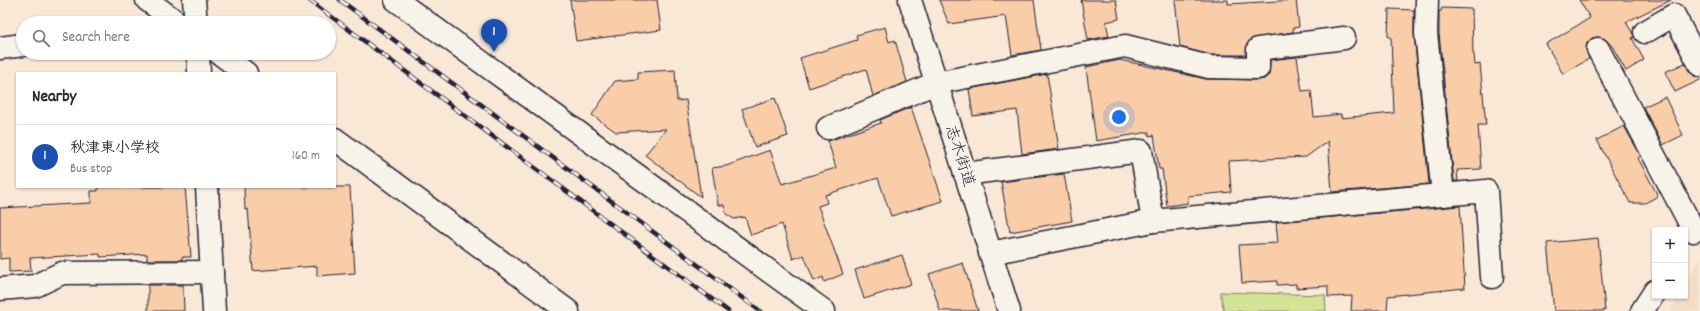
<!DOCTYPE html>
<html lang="en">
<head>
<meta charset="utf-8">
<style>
	:root { --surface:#fff; --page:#f7f7f7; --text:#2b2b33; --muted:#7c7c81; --line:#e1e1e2; --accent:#b45309 }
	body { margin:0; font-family:Dekko,"Klee One",sans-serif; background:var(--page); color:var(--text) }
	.controls { position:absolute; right:12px; bottom:12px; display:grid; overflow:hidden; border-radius:0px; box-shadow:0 1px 3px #0004 }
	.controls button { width:36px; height:36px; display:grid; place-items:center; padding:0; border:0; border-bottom:1px solid var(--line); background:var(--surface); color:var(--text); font:20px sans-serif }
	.you { position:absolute; left:1119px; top:117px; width:14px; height:14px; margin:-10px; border:3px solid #fff; border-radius:50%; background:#1a73e8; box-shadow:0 0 0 6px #1a73e833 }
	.badge { display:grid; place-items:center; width:26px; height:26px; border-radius:50%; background:var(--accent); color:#fff; font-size:13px; font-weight:700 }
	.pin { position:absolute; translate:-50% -33px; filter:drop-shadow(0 1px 2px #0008) }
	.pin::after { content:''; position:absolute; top:21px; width:14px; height:12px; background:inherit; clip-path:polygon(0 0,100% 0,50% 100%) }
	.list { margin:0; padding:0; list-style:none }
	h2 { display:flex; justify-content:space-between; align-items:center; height:52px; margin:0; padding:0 16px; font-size:17px }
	h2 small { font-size:13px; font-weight:400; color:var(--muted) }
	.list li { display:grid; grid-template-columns:26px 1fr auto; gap:12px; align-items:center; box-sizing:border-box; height:64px; padding:0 16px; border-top:1px solid var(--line) }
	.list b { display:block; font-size:15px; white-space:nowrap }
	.list p { margin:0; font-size:13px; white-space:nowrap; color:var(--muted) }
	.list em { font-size:13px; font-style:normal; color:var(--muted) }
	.icon { flex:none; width:22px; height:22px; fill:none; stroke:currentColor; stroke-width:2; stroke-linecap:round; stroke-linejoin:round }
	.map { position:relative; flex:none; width:1700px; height:311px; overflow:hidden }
	.search { position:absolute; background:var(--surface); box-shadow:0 1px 3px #0004; left:16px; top:16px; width:320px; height:44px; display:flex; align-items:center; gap:10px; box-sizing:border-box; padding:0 14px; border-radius:22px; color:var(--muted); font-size:15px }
	.panel { position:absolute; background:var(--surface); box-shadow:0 1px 3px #0004; left:16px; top:72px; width:320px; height:116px; border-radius:0px }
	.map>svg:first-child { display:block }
	.built { fill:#f5dcc5 }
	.green { fill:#d5e396; stroke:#7c8268 }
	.building { fill:#facda9; stroke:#22223b }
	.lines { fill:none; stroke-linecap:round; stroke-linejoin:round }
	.minor-casing { stroke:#22223b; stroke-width:25 }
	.major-casing { stroke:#22223b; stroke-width:25 }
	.minor { stroke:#f7f3e8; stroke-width:22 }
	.major { stroke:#f7f3e8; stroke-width:22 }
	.rail-casing { stroke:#22223b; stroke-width:4.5 }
	.rail { stroke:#f7f3e8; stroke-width:3; stroke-dasharray:9; stroke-linecap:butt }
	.labels { text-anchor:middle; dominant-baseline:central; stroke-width:4; stroke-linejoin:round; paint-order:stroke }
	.street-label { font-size:16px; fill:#22223b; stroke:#f7f3e8 }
</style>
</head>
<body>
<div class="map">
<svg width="1700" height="311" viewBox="0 0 1700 311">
	<rect width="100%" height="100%" fill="#f8e8d5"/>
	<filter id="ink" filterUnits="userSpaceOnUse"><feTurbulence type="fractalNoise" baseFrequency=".025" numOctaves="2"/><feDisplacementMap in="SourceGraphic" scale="8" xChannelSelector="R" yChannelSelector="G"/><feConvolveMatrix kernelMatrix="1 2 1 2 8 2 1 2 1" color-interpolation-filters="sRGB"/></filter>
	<g filter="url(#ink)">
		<!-- built -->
		<path class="built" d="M 1700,259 L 1700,311 L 1670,311 L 1679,296 L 1685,296 L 1685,285 Z"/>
		<!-- green -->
		<path class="green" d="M 1220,292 L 1325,295 L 1326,311 L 1224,311 Z"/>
		<!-- building -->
		<g class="building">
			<path d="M 570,0 L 657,0 L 661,30 L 576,41 Z"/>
			<path d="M 939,0 L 1034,0 L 1041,50 L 1012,55 L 1006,16 L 949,24 Z"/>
			<path d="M 1081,0 L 1116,0 L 1119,19 L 1106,22 L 1109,36 L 1088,40 Z"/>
			<path d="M 1175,0 L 1228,0 L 1228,4 L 1296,0 L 1299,27 L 1293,28 L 1293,32 L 1251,39 L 1247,44 L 1246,55 L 1211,55 L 1180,47 Z"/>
			<path d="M 1579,0 L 1671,0 L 1626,22 L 1633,34 L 1634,37 L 1632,38 L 1644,60 L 1626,71 L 1612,46 L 1605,39 L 1598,37 L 1592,38 L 1587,43 L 1586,49 L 1589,59 L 1563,74 L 1546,44 L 1590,18 Z"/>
			<path d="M 1442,8 L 1472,9 L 1473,54 L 1474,54 L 1475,65 L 1480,64 L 1486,125 L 1478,125 L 1481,169 L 1457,170 L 1458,181 L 1454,181 L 1439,33 L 1439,11 L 1441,11 Z"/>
			<path d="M 1389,9 L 1414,10 L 1414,34 L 1429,184 L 1332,192 L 1328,141 L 1306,157 L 1229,161 L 1231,192 L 1188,196 L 1188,203 L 1167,206 L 1162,169 L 1159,169 L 1154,135 L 1149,136 L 1149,132 L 1096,141 L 1086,67 L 1120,60 L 1206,79 L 1258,80 L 1264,79 L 1269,75 L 1270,60 L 1297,57 L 1302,91 L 1311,90 L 1314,117 L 1341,114 L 1341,118 L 1394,113 L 1391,37 L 1388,37 Z"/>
			<path d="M 885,27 L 889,42 L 895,40 L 907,82 L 873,96 L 866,69 L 809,88 L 800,58 L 857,40 L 856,35 Z"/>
			<path d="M 1685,63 L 1689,71 L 1694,76 L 1700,77 L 1700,80 L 1675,92 L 1665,72 Z"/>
			<path d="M 675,70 L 677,101 L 686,100 L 701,197 L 645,155 L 666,129 L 616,132 L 592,115 L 615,81 L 638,79 L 638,72 Z"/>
			<path d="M 1047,74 L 1059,149 L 1022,154 L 1017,110 L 973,116 L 969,89 Z"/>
			<path d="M 1665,97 L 1683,135 L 1663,145 L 1643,107 Z"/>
			<path d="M 775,98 L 788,136 L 755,147 L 742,109 Z"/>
			<path d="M 911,107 L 943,201 L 891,216 L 878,178 L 825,195 L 827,203 L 818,206 L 843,274 L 824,282 L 823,277 L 814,281 L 804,255 L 793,259 L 782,224 L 751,235 L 745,217 L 734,219 L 726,214 L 724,205 L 718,205 L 712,168 L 726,166 L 770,150 L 782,184 L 836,168 L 828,141 L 881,123 L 880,120 Z"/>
			<path d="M 1624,126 L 1641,156 L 1638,158 L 1658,196 L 1645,203 L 1630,203 L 1597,140 Z"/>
			<path d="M 1064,174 L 1072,221 L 1010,232 L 1001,182 Z"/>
			<path d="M 98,187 L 185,187 L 191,257 L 182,257 L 182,260 L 147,260 L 147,254 L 100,257 L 100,254 L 30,258 L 31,271 L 9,272 L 9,258 L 0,259 L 0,208 L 91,203 L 91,191 L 98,191 Z"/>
			<path d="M 244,187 L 350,187 L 355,273 L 317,276 L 317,266 L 253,271 L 248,209 L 245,210 Z"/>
			<path d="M 1460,206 L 1465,288 L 1388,296 L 1387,311 L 1351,311 L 1352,296 L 1328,297 L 1328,286 L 1296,288 L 1296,284 L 1277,285 L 1277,281 L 1242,283 L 1239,245 L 1278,243 L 1276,222 Z"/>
			<path d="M 1598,238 L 1605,311 L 1554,311 L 1547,243 Z"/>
			<path d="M 902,255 L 911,284 L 864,299 L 855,270 Z"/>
			<path d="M 963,263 L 978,311 L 940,311 L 929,274 Z"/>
			<path d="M 148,285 L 183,285 L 184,311 L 148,311 Z"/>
		</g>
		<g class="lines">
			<!-- minor casing -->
			<g class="minor-casing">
				<g id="minor">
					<path d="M 147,0 L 178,23"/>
					<path d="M 194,0 L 196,23"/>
					<path d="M 396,0 L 824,311"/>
					<path d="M 1427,0 L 1426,33 L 1443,195"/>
					<path d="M 1645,32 L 1674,15 L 1700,65"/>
					<path d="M 0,48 L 23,45"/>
					<path d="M 1598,49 L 1694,231"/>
					<path d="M 198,53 L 199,73"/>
					<path d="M 219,53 L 246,73"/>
					<path d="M 828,128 L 936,83 L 1125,46 L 1209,67 L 1258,68 L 1258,49 L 1344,38"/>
					<path d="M 335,139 L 568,311"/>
					<path d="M 965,174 L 1141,151 L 1153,221"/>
					<path d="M 207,187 L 214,311"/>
					<path d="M 990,253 L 1153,221 L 1486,191 L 1492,277"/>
					<path d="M 0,289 L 35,286 L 62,273 L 212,272"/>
					<path d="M 1642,311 L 1655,291"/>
				</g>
			</g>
			<!-- major casing -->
			<g class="major-casing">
				<path id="major" d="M 910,0 L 1009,311"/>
			</g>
			<!-- minor -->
			<use href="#minor" class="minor"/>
			<!-- major -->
			<use href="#major" class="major"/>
			<!-- rail casing -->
			<g class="rail-casing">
				<g id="rail">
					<path d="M 309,0 L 728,311"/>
					<path d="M 340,0 L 760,311"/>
				</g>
			</g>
			<!-- rail -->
			<use href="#rail" class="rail"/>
		</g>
	</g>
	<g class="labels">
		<!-- street labels -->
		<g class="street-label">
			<text transform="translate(959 156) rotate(72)">志木街道</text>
		</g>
	</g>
</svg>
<div class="controls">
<button>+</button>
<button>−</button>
</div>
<div class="you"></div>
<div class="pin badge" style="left:494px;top:52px;background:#1a4fb4">1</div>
<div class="search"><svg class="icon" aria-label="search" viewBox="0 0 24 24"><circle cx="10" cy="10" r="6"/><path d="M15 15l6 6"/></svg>Search here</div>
<section class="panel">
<h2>Nearby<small></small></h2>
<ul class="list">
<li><span class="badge" style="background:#1a4fb4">1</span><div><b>秋津東小学校</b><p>Bus stop</p></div><em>160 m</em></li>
</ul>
</section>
</div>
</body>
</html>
